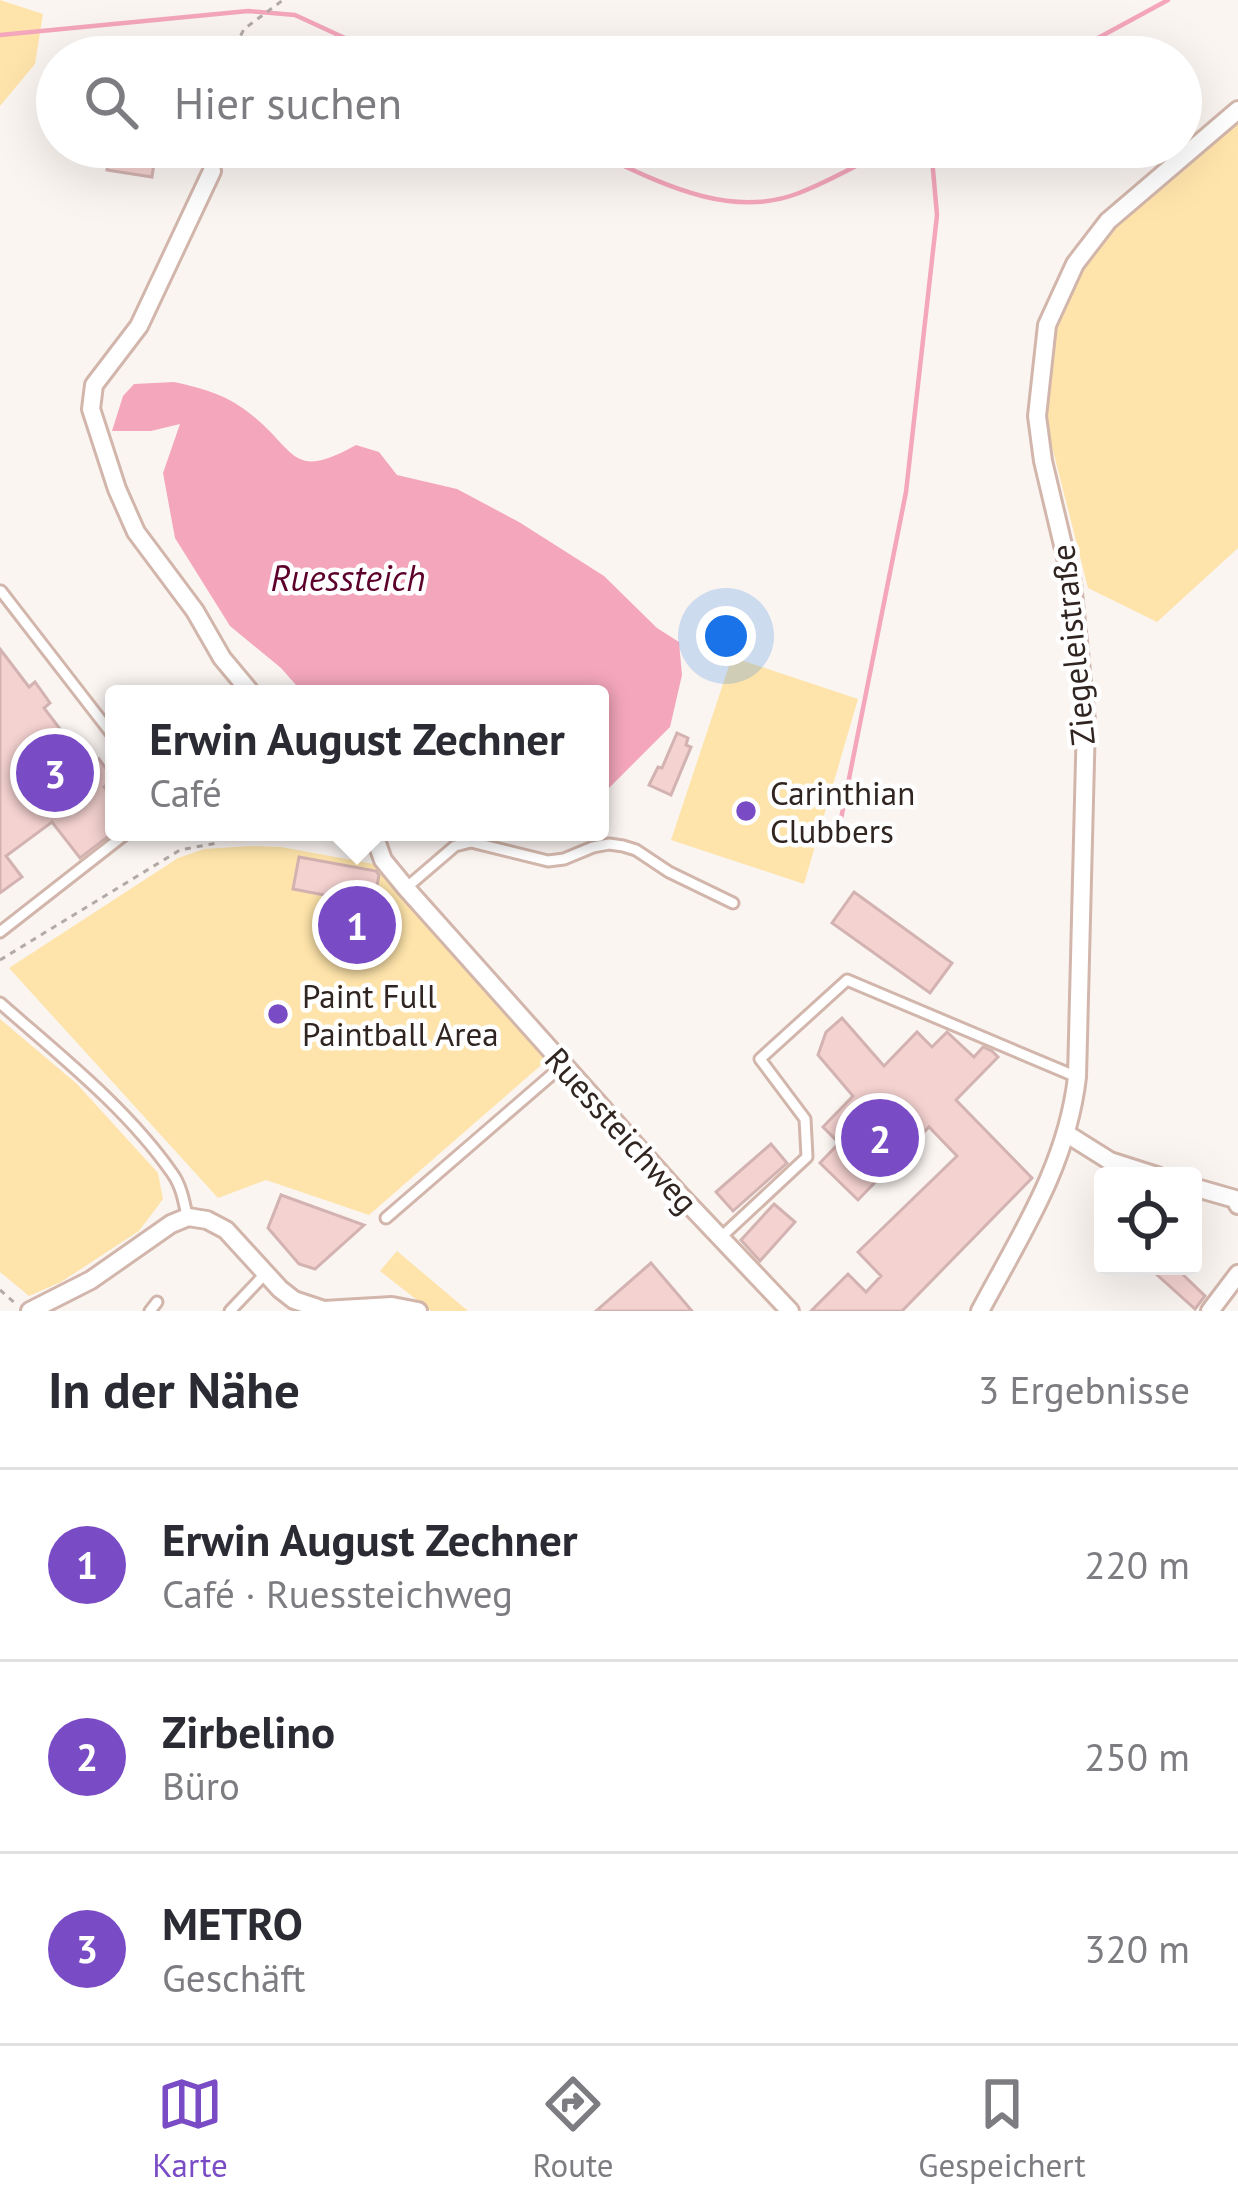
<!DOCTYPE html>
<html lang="de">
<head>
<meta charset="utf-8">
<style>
	:root { --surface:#fff; --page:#f7f7f7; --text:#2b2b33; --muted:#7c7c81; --line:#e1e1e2; --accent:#794cc5 }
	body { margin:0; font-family:"PT Sans",sans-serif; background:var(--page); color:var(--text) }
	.controls { position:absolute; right:36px; bottom:36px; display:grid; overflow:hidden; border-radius:12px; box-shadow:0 12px 48px #0002 }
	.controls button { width:108px; height:108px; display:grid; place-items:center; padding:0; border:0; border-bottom:3px solid var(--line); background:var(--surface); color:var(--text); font:60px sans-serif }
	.you { position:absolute; left:726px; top:636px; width:42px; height:42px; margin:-30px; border:9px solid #fff; border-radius:50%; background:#1a73e8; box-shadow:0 0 0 18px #1a73e833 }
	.badge { display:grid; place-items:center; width:78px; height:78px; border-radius:50%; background:var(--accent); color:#fff; font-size:39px; font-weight:700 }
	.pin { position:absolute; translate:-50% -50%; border:6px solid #fff; box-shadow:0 3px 12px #0006 }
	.popup { position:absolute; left:105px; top:685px; width:504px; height:156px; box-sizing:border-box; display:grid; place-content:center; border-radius:12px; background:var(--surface); filter:drop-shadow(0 3px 9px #0005); font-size:39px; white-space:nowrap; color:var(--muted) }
	.popup b { font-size:45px; color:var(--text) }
	.popup::after { content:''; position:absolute; left:50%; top:100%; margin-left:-24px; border:24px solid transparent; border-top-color:var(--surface) }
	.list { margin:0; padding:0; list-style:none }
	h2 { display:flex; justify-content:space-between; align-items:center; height:156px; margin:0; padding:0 48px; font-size:51px }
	h2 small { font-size:39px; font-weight:400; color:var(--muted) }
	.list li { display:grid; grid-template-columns:78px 1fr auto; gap:36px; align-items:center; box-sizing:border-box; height:192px; padding:0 48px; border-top:3px solid var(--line) }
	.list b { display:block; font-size:45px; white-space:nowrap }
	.list p { margin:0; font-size:39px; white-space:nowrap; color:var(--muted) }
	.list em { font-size:39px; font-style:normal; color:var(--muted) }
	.icon { flex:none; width:66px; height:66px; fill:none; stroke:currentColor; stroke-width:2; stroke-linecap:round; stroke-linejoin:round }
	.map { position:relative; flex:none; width:1238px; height:1311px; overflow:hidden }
	.search { position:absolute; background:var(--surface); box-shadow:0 12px 48px #0002; left:36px; right:36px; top:36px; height:132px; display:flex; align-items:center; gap:30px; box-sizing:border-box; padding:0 42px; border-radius:66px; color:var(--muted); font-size:45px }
	.sheet { height:732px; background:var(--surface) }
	nav { display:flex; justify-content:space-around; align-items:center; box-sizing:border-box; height:168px; border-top:3px solid var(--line); background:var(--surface); font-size:33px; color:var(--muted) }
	nav a { display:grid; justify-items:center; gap:6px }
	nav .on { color:var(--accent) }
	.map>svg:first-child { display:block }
	.green { fill:#fee4aa }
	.water { fill:#f4a6bc }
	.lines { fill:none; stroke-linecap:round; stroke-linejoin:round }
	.stream { stroke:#f4a6bc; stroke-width:4.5 }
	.building { fill:#f4d2d0; stroke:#d3b3b1; stroke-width:3 }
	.lane-casing { stroke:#d2b6ab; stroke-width:15 }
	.street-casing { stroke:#d2b6ab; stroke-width:22 }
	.path { stroke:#b2aaa7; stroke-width:3; stroke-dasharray:6 6; stroke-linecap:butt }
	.lane { stroke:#fff; stroke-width:9 }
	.street { stroke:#fff; stroke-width:16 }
	.poi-dot { fill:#794cc5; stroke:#fff; stroke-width:4.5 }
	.labels { text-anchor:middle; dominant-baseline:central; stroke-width:9; stroke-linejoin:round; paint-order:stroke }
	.street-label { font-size:33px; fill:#302521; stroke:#fff }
	.poi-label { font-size:33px; fill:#302521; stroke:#fff; text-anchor:start }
	.water-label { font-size:36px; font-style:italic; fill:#5c002b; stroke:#fff }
</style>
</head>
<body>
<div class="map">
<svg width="1238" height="1311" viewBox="0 0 1238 1311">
	<rect width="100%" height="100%" fill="#fbf5f2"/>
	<!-- green -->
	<g class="green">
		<path d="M 0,0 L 43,14 L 35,64 L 0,106 Z"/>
		<path d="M 1238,116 L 1238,548 L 1157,622 L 1088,588 L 1045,419 L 1054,325 L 1077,274 L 1101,237 Z"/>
		<path d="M 732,657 L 858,699 L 804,884 L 671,840 Z"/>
		<path d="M 251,846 L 281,847 L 374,864 L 547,1060 L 369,1215 L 266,1180 L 218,1198 L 9,968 L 178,858 L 204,849 Z"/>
		<path d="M 0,1019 L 77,1084 L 158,1173 L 163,1199 L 139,1231 L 61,1282 L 29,1296 L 0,1272 Z"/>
		<path d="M 397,1251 L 468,1311 L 431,1311 L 380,1271 Z"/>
	</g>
	<!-- water -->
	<path class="water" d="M 174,382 C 205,389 228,395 253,416 C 297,452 292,481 356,445 L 379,452 L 397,475 L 457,489 L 519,522 L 604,576 L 657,628 L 679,642 L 682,675 L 670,727 L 600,797 L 600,694 L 304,694 L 281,668 L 230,626 L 175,538 L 163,473 L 180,424 L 151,431 L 112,431 L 123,396 L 134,384 Z"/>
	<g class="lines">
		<!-- stream -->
		<g class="stream">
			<path d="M 0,35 L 248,11 L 295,15 L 386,57"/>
			<path d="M 1063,57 L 1168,0"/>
			<path d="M 583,147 C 650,177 725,222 799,193 C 831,181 862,162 893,147"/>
			<path d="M 837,839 L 906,492 L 937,215 L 931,147"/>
		</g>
	</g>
	<!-- building -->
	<g class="building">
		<path d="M 111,149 L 155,156 L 152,177 L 107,170 Z"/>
		<path d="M 0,649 L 29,687 L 35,682 L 50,703 L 44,708 L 89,767 L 99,759 L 114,779 L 104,787 L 114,800 L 114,832 L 80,858 L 52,822 L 6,856 L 22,877 L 0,893 Z"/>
		<path d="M 677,733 L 688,738 L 686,745 L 691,747 L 671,795 L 649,785 L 658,767 L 662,768 Z"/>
		<path d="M 299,857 L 376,871 L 379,875 L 374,902 L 381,904 L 376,933 L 363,934 L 360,948 L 352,955 L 333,935 L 340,898 L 293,889 Z"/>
		<path d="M 854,892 L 952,963 L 930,993 L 832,923 Z"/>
		<path d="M 842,1018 L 884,1066 L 917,1032 L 932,1047 L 947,1032 L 974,1057 L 983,1047 L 992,1051 L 998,1057 L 956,1100 L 1032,1178 L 902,1311 L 811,1311 L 848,1274 L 866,1292 L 881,1276 L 858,1252 L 957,1156 L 929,1127 L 858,1200 L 820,1163 L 839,1143 L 823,1127 L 853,1096 L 818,1055 L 826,1032 Z"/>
		<path d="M 771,1144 L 787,1163 L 733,1211 L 716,1192 Z"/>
		<path d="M 281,1195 L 364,1225 L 315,1269 L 299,1264 L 268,1228 Z"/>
		<path d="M 774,1204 L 795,1222 L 760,1261 L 741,1240 Z"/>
		<path d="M 651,1263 L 692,1311 L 596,1311 Z"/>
		<path d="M 1162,1266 L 1174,1266 L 1205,1296 L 1195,1309 L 1155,1273 Z"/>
	</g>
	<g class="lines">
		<!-- lane casing -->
		<g class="lane-casing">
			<g id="lane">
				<path d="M 1,591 L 114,737"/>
				<path d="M 406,888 L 455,846 L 471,842 L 548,861 L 564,859 L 593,847 L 609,844 L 623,846 L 636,850 L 669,872 L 733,903"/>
				<path d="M 0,932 L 128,832"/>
				<path d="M 0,1003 C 58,1054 127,1108 172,1173 C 181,1185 184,1201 187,1216"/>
				<path d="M 386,1218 L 563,1065"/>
				<path d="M 720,1238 L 807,1157 L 805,1119 L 760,1059 L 847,980 L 1077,1077"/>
				<path d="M 150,1311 L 157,1302"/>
				<path d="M 230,1311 L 266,1273"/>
			</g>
		</g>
		<!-- street casing -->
		<g class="street-casing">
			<g id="street">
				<path d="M 212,171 L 139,326 L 94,385 L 91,409 L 117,489 L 136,532 L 195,611 L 222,658 L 252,694"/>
				<path d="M 373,832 L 383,860 L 406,888 L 680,1195 L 790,1311"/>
				<path d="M 1067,1134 L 1110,1161 L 1157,1176"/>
				<path d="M 1193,1187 L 1235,1199 L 1238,1205"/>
				<path d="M 30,1311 L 91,1280 L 171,1224 L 188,1217 L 207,1220 L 226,1230 L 280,1289 L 294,1300 L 324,1310 L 392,1306 L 418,1311"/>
				<path d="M 980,1311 C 1021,1234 1067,1165 1077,1077 L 1086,721 L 1072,583 L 1043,461 L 1037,416 L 1047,325 L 1075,264 L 1108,221 L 1238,110"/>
				<path d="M 1210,1311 L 1238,1274"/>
			</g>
		</g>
		<!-- path -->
		<g class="path">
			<path d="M 230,57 L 244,29 L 283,0"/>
			<path d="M 216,158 L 219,147"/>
			<path d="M 0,960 L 180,850 L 217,843"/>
			<path d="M 0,1290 L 16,1304"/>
		</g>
		<!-- lane -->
		<use href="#lane" class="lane"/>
		<!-- street -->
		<use href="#street" class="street"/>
	</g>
	<!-- markers -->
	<g class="poi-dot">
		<circle cx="746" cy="811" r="12"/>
		<circle cx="278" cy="1014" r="12"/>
	</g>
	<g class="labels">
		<!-- street labels -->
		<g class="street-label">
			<text transform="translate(1072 645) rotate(-96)">Ziegeleistraße</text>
			<text transform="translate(622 1130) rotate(48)">Ruessteichweg</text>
		</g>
		<!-- poi labels -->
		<g class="poi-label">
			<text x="770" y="792">Carinthian<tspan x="770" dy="38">Clubbers</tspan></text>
			<text x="302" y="995">Paint Full<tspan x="302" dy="38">Paintball Area</tspan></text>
		</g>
		<!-- water labels -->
		<g class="water-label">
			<text x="348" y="577">Ruessteich</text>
		</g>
	</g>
</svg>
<div class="controls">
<button><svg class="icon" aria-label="locate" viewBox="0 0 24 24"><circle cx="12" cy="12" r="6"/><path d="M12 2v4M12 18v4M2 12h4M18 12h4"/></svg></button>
</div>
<div class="you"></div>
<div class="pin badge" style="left:357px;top:925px">1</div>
<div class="popup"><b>Erwin August Zechner</b>Café</div>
<div class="pin badge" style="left:880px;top:1138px">2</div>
<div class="pin badge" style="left:55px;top:773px">3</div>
<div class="search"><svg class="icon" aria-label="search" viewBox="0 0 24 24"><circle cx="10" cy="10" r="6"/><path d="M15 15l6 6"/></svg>Hier suchen</div>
</div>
<section class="sheet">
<h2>In der Nähe<small>3 Ergebnisse</small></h2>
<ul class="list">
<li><span class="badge">1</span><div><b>Erwin August Zechner</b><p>Café · Ruessteichweg</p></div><em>220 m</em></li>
<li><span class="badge">2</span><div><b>Zirbelino</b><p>Büro</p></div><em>250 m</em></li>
<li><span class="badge">3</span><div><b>METRO</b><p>Geschäft</p></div><em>320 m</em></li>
</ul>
</section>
<nav>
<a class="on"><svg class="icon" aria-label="map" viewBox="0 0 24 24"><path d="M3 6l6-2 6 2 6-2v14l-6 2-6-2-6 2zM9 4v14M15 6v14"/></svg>Karte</a>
<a><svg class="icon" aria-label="directions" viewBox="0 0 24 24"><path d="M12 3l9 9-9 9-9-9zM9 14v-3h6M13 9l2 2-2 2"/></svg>Route</a>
<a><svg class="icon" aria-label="saved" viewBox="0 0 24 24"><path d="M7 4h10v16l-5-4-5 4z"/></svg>Gespeichert</a>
</nav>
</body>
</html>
